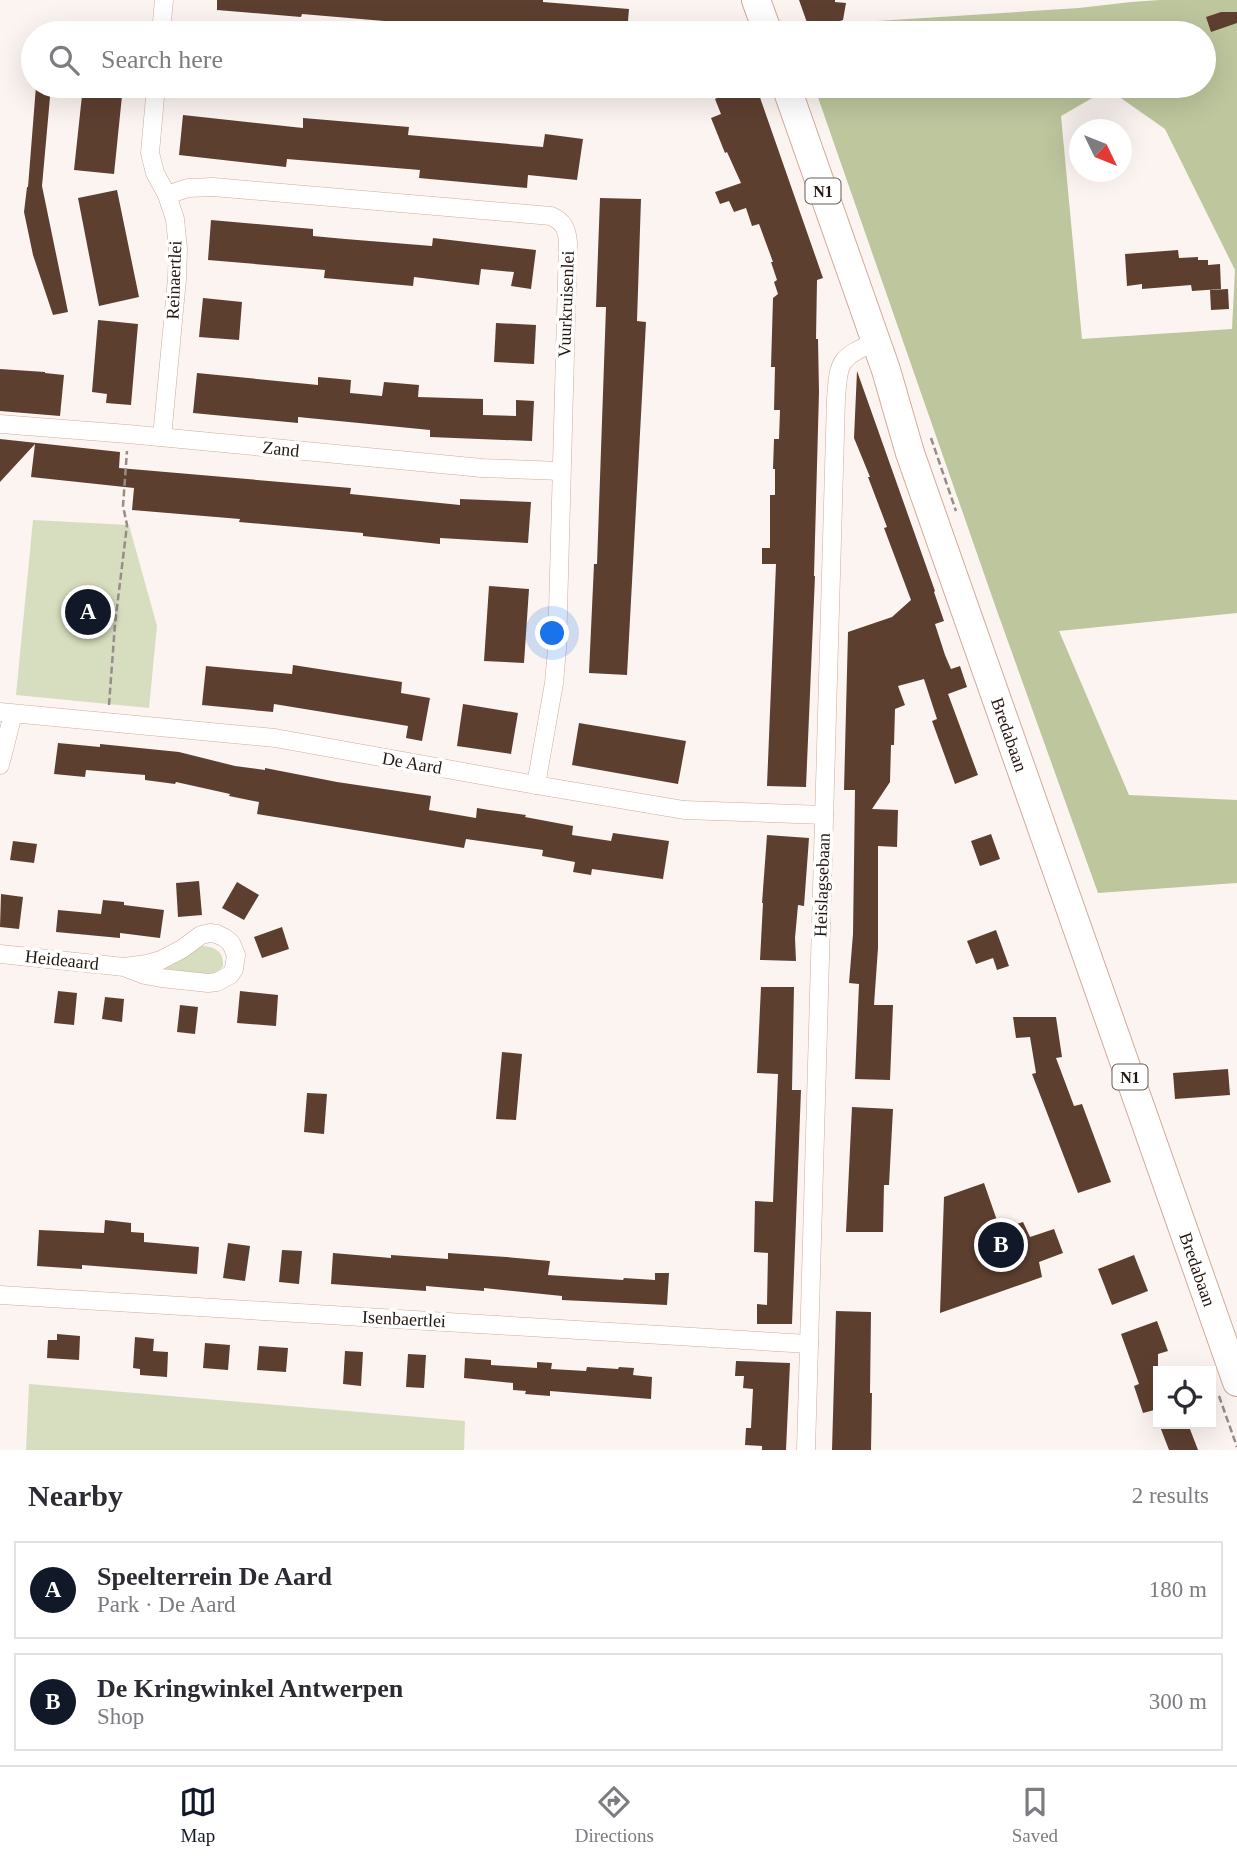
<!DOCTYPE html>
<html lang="en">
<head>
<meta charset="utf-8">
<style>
	:root { --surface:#fff; --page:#f2f2f3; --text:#2b2b33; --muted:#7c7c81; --line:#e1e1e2; --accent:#111827 }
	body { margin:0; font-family:"Times New Roman",serif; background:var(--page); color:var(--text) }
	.controls { position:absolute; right:21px; bottom:21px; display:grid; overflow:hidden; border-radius:0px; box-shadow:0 7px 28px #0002 }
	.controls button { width:63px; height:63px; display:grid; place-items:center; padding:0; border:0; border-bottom:2px solid var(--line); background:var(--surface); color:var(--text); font:35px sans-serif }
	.compass { position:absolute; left:1069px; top:119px; width:63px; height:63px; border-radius:50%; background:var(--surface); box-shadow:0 7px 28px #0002; rotate:133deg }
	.you { position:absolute; left:553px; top:634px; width:24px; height:24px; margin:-18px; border:5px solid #fff; border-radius:50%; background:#1a73e8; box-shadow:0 0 0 10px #1a73e833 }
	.badge { display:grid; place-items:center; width:46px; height:46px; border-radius:50%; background:var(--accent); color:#fff; font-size:23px; font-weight:700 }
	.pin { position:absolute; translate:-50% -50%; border:4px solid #fff; box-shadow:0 2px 7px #0006 }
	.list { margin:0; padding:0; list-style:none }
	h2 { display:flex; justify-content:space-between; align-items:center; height:91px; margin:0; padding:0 28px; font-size:30px }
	h2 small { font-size:23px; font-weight:400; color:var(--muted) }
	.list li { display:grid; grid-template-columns:46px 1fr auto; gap:21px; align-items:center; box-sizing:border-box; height:98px; margin:0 14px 14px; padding:0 14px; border:2px solid var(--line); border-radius:0px }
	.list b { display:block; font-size:26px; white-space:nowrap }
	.list p { margin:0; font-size:23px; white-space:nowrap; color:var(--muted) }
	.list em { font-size:23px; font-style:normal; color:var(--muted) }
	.icon { flex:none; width:38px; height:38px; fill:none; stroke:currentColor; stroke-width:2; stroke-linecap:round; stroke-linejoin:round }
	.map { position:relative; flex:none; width:1237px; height:1450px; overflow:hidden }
	.search { position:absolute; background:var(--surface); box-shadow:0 7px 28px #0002; left:21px; right:21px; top:21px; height:77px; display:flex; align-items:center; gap:18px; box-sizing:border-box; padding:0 24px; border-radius:38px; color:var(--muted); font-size:26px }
	.sheet { height:315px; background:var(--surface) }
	nav { display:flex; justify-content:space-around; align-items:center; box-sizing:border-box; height:98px; border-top:2px solid var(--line); background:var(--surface); font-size:19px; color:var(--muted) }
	nav a { display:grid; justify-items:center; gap:4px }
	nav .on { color:var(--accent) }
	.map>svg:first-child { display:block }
	.green { fill:#d7debf }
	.forest { fill:#bdc69d; fill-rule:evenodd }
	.building { fill:#5d3f30 }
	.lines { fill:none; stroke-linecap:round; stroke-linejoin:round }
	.minor-casing { stroke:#d0ab9a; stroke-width:19 }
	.primary-casing { stroke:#d0ab9a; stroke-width:30 }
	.path { stroke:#978c87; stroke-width:2.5; stroke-dasharray:7 3.5; stroke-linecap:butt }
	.minor { stroke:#fff; stroke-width:18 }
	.primary { stroke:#fff; stroke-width:28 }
	.labels { text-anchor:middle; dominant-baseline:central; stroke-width:7; stroke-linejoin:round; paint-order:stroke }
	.shield { fill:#fff; stroke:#665d58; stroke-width:2 }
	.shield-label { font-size:16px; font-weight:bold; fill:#241710 }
	.street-label { font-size:18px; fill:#241710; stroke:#fff }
</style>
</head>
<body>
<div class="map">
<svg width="1237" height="1450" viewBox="0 0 1237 1450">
	<rect width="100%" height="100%" fill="#fcf4f0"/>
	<!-- green -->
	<g class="green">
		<path d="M 33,520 L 129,525 L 157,626 L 149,708 L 16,695 Z"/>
		<path d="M 197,946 C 211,946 224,948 223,966 L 214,977 L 155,969 Z"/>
		<path d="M 29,1384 L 465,1421 L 464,1450 L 26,1450 Z"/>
	</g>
	<!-- forest -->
	<path class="forest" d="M 1160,0 L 1237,0 L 1237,613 L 1059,631 L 1129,795 L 1237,800 L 1237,883 L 1098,893 L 996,608 L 814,86 L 1204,86 L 1204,33 L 879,33 L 877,21 L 1079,8 L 1131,2 ZM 1108,89 L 1165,129 L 1235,270 L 1232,329 L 1082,339 L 1061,116 Z"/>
	<!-- building -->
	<g class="building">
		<path d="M 217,0 L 543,0 L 543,2 L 629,9 L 627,33 L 524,33 L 349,18 L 302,14 L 301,17 L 217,10 Z"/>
		<path d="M 799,0 L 835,0 L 835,2 L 846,3 L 843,20 L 810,31 Z"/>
		<path d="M 1221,12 L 1237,12 L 1237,23 L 1211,32 L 1206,17 Z"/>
		<path d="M 36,86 L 51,86 L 42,186 L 68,312 L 53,315 L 33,255 L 24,212 L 27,187 L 28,187 Z"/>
		<path d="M 83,86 L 123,86 L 114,174 L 74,170 Z"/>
		<path d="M 717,86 L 756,86 L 823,278 L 817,280 L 816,339 L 818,339 L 819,392 L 814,576 L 815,576 L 806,787 L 767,786 L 776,564 L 762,564 L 762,548 L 770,548 L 770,495 L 775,495 L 775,469 L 773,469 L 774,439 L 779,439 L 780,410 L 774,410 L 775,367 L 771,367 L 773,298 L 778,294 L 774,282 L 777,280 L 771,262 L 773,262 L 759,224 L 752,226 L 746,208 L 734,212 L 729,201 L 720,204 L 715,192 L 741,183 L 727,152 L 725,153 L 711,118 L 721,114 L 715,99 L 717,98 L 715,92 L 719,90 Z"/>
		<path d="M 183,115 L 303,128 L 303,118 L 409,127 L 408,135 L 543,147 L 545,134 L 583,139 L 577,180 L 528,175 L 527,188 L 419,178 L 420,170 L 287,159 L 286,167 L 179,155 Z"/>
		<path d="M 117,190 L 139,297 L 99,306 L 78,198 Z"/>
		<path d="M 600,198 L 641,199 L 637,321 L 646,322 L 627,675 L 589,673 L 594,564 L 597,564 L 606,307 L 596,307 Z"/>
		<path d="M 211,220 L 313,229 L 313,236 L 345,239 L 432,246 L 433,238 L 536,250 L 531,289 L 511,286 L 514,272 L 481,269 L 479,285 L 414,277 L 413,286 L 324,278 L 325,270 L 208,260 Z"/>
		<path d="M 1178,250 L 1179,258 L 1198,257 L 1198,260 L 1208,260 L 1208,265 L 1220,264 L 1221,289 L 1192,291 L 1191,285 L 1142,289 L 1142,284 L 1127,286 L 1125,254 Z"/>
		<path d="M 1228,289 L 1229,309 L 1211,310 L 1210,290 Z"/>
		<path d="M 203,298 L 242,302 L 239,340 L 199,337 Z"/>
		<path d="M 98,320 L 138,324 L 131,405 L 106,403 L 107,394 L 92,392 Z"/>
		<path d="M 496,323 L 536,325 L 534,364 L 494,362 Z"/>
		<path d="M 0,369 L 45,372 L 45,373 L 64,375 L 60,416 L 0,411 Z"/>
		<path d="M 857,371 L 935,591 L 934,592 L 944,621 L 935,624 L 945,655 L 951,669 L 960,666 L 967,687 L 948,694 L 978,775 L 955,784 L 932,721 L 937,719 L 924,679 L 898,686 L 905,705 L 895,709 L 894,745 L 891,745 L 890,782 L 872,809 L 898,810 L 897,847 L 878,846 L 878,948 L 874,1005 L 893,1005 L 890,1080 L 855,1079 L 859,984 L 849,983 L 853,934 L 855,790 L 844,790 L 848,632 L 892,617 L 911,600 L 884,528 L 887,527 L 868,477 L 870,477 L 854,438 Z"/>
		<path d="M 197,373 L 318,385 L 318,377 L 351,380 L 350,393 L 382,396 L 384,382 L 419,385 L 418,397 L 483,399 L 483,415 L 516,416 L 516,400 L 534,401 L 532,441 L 430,437 L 430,430 L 298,417 L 298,423 L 193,413 Z"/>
		<path d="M 0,439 L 120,452 L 119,468 L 351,488 L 350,494 L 460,505 L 460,499 L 531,502 L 528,543 L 440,538 L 440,544 L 363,536 L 363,533 L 239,522 L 240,519 L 132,510 L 134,488 L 31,477 L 35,444 L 0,482 Z"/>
		<path d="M 489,586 L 529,589 L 524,663 L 484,661 Z"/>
		<path d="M 293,665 L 402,682 L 401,693 L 430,698 L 422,741 L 406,738 L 408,726 L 378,721 L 274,704 L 273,712 L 202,705 L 206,666 L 292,674 Z"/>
		<path d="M 463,704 L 518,713 L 511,754 L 457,746 Z"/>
		<path d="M 579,723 L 686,741 L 678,784 L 572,765 Z"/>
		<path d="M 58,743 L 100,747 L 100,744 L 179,752 L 235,766 L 265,770 L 265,768 L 337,782 L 431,796 L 429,810 L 476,818 L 477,808 L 489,810 L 526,815 L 525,817 L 573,826 L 572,835 L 611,841 L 613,833 L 669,841 L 663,879 L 592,869 L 591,875 L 573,872 L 575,862 L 542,856 L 543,850 L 466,839 L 464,848 L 257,814 L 259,802 L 229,796 L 230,794 L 176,782 L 175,784 L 145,780 L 145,775 L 86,770 L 85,777 L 54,774 Z"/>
		<path d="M 991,834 L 1000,859 L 980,866 L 971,841 Z"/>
		<path d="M 767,835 L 809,838 L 804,906 L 798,905 L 795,938 L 796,961 L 760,960 L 763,903 L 762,903 Z"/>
		<path d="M 13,841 L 37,844 L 34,863 L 10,860 Z"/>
		<path d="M 199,881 L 202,915 L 178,917 L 176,883 Z"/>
		<path d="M 237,882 L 259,895 L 244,920 L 222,908 Z"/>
		<path d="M 1,894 L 23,897 L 19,929 L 0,927 Z"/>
		<path d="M 103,900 L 124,902 L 124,905 L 164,910 L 160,938 L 120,933 L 120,938 L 56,932 L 58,910 L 101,914 Z"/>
		<path d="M 282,927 L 289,949 L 262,958 L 254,937 Z"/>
		<path d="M 996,930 L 1009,966 L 997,970 L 993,958 L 976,964 L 967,941 Z"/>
		<path d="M 761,987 L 794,987 L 792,1090 L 801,1090 L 792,1324 L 757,1324 L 757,1304 L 767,1305 L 768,1253 L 754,1252 L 755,1201 L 773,1202 L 778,1074 L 757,1073 Z"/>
		<path d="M 58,991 L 77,993 L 74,1025 L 54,1023 Z"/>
		<path d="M 240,991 L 278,995 L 276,1026 L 237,1023 Z"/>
		<path d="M 105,997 L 124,999 L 122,1022 L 102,1019 Z"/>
		<path d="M 180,1005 L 198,1007 L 195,1034 L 177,1032 Z"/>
		<path d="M 1013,1017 L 1056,1017 L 1062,1057 L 1056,1058 L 1074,1106 L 1082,1104 L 1111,1182 L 1078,1193 L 1032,1074 L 1036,1073 L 1030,1037 L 1016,1038 Z"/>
		<path d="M 502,1052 L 522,1054 L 516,1120 L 496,1119 Z"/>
		<path d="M 1228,1069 L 1230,1095 L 1175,1099 L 1173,1073 Z"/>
		<path d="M 307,1093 L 327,1094 L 324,1134 L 304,1132 Z"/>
		<path d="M 852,1107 L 893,1109 L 889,1185 L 884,1185 L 883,1232 L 846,1232 Z"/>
		<path d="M 984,1183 L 1000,1229 L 1023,1222 L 1030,1237 L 1054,1229 L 1063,1253 L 1039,1262 L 1042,1277 L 940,1313 L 944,1197 Z"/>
		<path d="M 105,1220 L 131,1223 L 131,1232 L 144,1233 L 144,1242 L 199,1247 L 197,1274 L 82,1265 L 82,1269 L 37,1266 L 39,1230 L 104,1233 Z"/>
		<path d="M 228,1243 L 250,1246 L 245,1281 L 223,1278 Z"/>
		<path d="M 282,1250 L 302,1251 L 299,1284 L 279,1282 Z"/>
		<path d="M 333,1253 L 391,1258 L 391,1255 L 448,1259 L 448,1253 L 506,1257 L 550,1261 L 548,1275 L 623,1280 L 624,1278 L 655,1280 L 655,1273 L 669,1273 L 667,1305 L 562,1300 L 562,1296 L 484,1288 L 484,1291 L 426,1286 L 426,1291 L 331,1284 Z"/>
		<path d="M 1134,1255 L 1148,1291 L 1112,1305 L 1098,1269 Z"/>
		<path d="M 836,1311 L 871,1312 L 870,1393 L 872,1393 L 871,1450 L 832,1450 Z"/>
		<path d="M 1157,1321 L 1168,1351 L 1158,1354 L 1158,1409 L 1143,1413 L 1134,1386 L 1139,1384 L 1121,1334 Z"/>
		<path d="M 57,1334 L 80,1336 L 79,1360 L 47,1358 L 48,1340 L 57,1340 Z"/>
		<path d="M 135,1337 L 154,1339 L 153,1351 L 168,1352 L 167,1377 L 140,1375 L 140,1369 L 133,1368 Z"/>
		<path d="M 205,1343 L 230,1345 L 228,1370 L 203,1368 Z"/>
		<path d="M 259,1346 L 288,1348 L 286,1372 L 257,1370 Z"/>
		<path d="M 345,1351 L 363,1352 L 361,1386 L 343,1384 Z"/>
		<path d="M 408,1354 L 426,1355 L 424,1388 L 406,1387 Z"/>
		<path d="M 465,1358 L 491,1360 L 491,1365 L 537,1368 L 537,1362 L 552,1363 L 551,1369 L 586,1371 L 587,1367 L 618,1369 L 619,1367 L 634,1368 L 633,1375 L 652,1377 L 651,1399 L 550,1391 L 550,1396 L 525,1394 L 526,1391 L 513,1390 L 513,1383 L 464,1378 Z"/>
		<path d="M 736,1361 L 790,1363 L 786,1450 L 762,1450 L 762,1446 L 745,1445 L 746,1428 L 751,1428 L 753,1389 L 743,1388 L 744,1376 L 735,1376 Z"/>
		<path d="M 1159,1424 L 1188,1424 L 1198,1450 L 1169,1450 Z"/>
	</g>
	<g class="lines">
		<!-- minor casing -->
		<g class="minor-casing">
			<g id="minor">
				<path d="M 161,33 L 164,0"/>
				<path d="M 156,86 L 150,153 L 155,173 L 167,195 L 175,219 L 178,249 L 177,279 L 162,437"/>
				<path d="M 167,195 L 188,188 L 213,187 L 551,216 C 564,222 567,229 568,243 L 557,649 L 554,683 L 536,785"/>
				<path d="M 0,424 L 128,434 L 482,468 L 561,471"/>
				<path d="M 0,712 L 275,738 L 536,785 L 684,810 L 824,815"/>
				<path d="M 0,765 L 13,714"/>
				<path d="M 0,954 L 124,967 L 145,975 L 161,978 L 208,983 L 217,982 L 230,975 L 234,969 L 236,955 L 231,943 L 225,938 L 217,934 L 210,933 L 201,935 L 182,949 L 161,960 L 147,964 L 124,967"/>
				<path d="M 0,1295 L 809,1344"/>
				<path d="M 806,1450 L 836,399 C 839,359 839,359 876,341"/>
			</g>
		</g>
		<!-- primary casing -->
		<g class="primary-casing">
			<g id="primary">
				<path d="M 756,0 L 768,33"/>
				<path id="s1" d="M 786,86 L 886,370 L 910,453 L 1237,1382"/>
			</g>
		</g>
		<!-- path -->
		<g class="path">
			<path d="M 931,438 L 956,511"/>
			<path d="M 109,705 L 115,624 L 127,525 L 123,506 L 127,451"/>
			<path d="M 1219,1396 L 1237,1447"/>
		</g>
		<!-- minor -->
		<use href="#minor" class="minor"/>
		<!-- primary -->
		<use href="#primary" class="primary"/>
	</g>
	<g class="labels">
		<!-- shield labels -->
		<g class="shield">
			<rect x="805.5" y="178.5" width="35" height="25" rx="5"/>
			<rect x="1112.5" y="1064.5" width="35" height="25" rx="5"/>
		</g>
		<g class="shield-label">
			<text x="823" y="191">N1</text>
			<text x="1130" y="1077">N1</text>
		</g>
		<!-- street labels -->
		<g class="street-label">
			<text transform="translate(174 280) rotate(-88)">Reinaertlei</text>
			<text transform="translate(566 304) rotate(-88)">Vuurkruisenlei</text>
			<text transform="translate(281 449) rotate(6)">Zand</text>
			<text stroke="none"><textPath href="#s1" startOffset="686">Bredabaan</textPath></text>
			<text transform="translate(412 763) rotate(10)">De Aard</text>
			<text transform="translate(822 885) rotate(-88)">Heislagsebaan</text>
			<text transform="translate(62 960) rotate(6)">Heideaard</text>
			<text stroke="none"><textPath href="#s1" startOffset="1253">Bredabaan</textPath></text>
			<text transform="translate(404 1319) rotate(3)">Isenbaertlei</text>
		</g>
	</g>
</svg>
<div class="controls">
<button><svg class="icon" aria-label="locate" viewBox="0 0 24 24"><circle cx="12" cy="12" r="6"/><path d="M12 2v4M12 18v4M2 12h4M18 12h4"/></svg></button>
</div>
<svg class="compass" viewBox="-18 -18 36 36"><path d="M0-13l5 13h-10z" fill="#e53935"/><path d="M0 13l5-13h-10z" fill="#7c7c81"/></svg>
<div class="you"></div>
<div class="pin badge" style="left:88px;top:612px">A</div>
<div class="pin badge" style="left:1001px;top:1245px">B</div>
<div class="search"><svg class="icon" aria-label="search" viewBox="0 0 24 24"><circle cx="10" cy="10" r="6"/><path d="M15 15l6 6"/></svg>Search here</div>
</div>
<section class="sheet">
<h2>Nearby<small>2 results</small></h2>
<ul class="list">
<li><span class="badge">A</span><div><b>Speelterrein De Aard</b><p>Park · De Aard</p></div><em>180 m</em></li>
<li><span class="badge">B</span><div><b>De Kringwinkel Antwerpen</b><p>Shop</p></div><em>300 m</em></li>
</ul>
</section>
<nav>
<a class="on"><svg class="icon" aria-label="map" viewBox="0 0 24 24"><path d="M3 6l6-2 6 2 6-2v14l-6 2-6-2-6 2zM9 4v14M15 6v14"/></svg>Map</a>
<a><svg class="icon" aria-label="directions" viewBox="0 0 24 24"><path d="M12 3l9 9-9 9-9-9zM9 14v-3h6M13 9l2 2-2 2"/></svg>Directions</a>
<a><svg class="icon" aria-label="saved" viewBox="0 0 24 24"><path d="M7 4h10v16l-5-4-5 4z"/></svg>Saved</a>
</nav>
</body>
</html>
